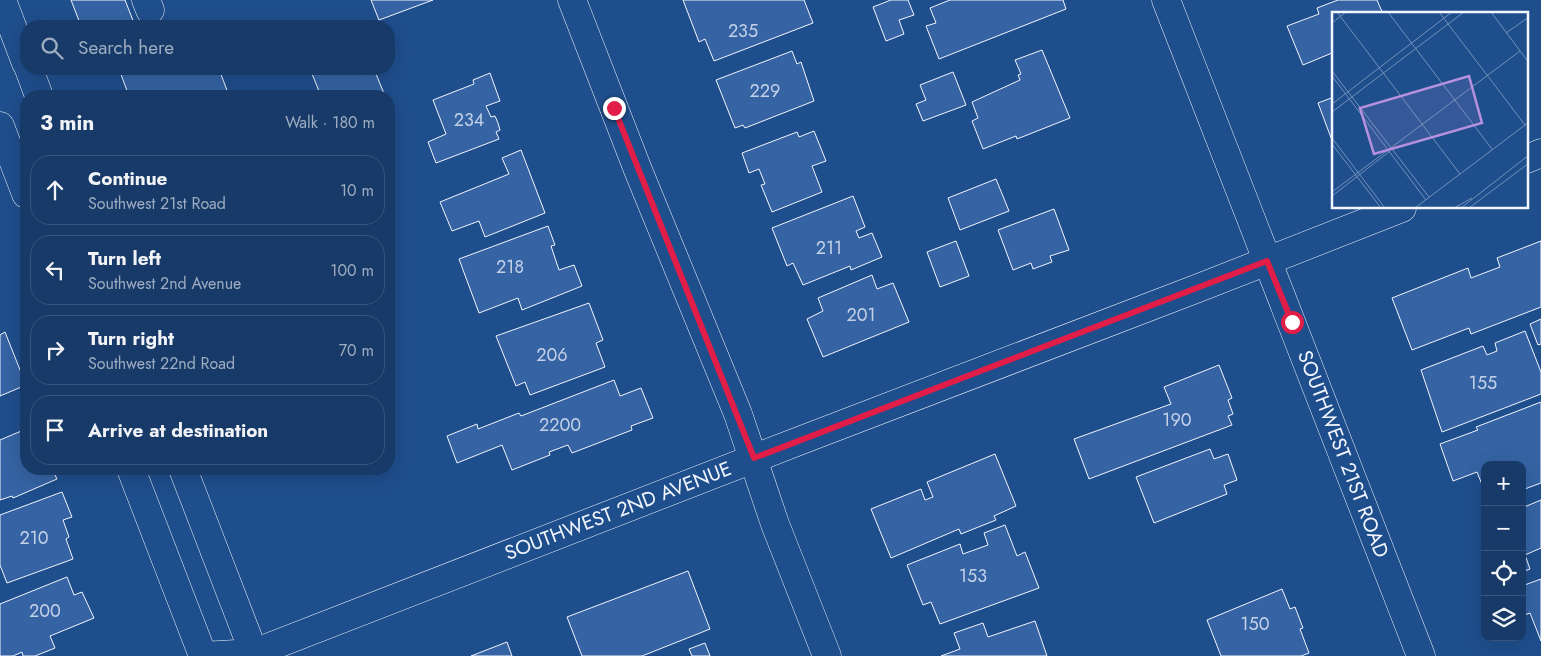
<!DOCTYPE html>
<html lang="en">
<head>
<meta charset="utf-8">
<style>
	:root { --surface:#173a69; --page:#244571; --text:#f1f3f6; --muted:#9eadc0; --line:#36547d }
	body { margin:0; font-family:Jost,sans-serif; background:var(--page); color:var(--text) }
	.controls { position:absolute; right:15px; bottom:15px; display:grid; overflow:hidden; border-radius:10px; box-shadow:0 5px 20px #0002 }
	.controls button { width:45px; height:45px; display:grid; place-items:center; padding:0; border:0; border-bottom:1px solid var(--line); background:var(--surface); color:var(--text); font:25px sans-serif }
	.stop { position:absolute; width:15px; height:15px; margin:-11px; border:4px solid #e11d48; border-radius:50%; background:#fff }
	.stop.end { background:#e11d48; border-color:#fff; box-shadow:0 1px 5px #0008 }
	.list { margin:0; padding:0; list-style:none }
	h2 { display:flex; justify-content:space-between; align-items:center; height:65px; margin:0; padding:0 20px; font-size:21px }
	h2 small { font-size:16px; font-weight:400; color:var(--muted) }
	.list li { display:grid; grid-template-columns:32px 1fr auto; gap:15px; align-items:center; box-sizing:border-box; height:70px; margin:0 10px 10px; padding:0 10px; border:1px solid var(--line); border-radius:20px }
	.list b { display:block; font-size:19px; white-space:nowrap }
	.list p { margin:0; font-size:16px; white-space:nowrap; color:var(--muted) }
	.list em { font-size:16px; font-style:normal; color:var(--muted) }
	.icon { flex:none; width:28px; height:28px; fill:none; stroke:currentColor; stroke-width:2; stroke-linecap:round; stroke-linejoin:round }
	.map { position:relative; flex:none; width:1541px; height:656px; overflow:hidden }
	.search { position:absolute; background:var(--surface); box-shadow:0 5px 20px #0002; left:20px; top:20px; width:375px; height:55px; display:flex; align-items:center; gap:12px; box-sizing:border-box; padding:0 18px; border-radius:20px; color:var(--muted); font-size:19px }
	.panel { position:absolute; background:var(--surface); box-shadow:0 5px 20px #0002; left:20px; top:90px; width:375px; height:385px; border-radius:20px }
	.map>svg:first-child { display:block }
	.building { fill:#3563a3; stroke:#f2f6ff }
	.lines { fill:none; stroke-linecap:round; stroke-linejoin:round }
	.minor-casing { stroke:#f2f6ff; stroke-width:29 }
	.minor { stroke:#1f4e8c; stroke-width:28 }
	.route { stroke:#e11d48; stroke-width:6 }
	.labels { text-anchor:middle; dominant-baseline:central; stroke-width:4; stroke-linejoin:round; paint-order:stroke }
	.number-label { font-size:18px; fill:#c3d1e8 }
	.street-label { font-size:20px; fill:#f2f6ff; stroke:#1f4e8c }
	.inset-road { fill:none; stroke:#7391ba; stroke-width:1 }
	.view { fill:#b691df; fill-opacity:0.15; stroke:#b691df; stroke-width:2.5 }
	.inset-edge { fill:none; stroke:#f2f6ff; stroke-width:2.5 }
</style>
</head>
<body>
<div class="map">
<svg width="1541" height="656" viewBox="0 0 1541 656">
	<rect width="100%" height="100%" fill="#1f4e8c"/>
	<!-- building -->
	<g class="building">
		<path d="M 71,0 L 125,0 L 134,23 L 125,26 L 81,26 Z"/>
		<path d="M 371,0 L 433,0 L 379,20 Z"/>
		<path d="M 683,0 L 804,0 L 813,23 L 714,61 L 705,39 L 699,42 Z"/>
		<path d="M 891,0 L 908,0 L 914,15 L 899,20 L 904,34 L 886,41 L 873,7 Z"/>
		<path d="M 950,0 L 1063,0 L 1066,9 L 939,59 L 926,26 L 936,23 L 930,8 Z"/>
		<path d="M 1338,0 L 1377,0 L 1383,14 L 1334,14 L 1334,56 L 1332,53 L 1303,65 L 1287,26 L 1319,14 L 1317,8 Z"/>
		<path d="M 1042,50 L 1070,118 L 1017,139 L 1016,136 L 983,149 L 972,121 L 978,118 L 972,102 L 1020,80 L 1018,75 L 1021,74 L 1015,60 Z"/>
		<path d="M 792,51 L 797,64 L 801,62 L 814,101 L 745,128 L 743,125 L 735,128 L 716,80 Z"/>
		<path d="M 119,69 L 198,69 L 200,73 L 211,69 L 219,69 L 228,93 L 218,96 L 129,96 Z"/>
		<path d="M 310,69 L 374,69 L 385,96 L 321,96 Z"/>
		<path d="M 953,72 L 966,105 L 923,121 L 916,104 L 926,100 L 920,85 Z"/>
		<path d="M 490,73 L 500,101 L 486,106 L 491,117 L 495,116 L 498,123 L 500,130 L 496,132 L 499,139 L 436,163 L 428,142 L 446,134 L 433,100 L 474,84 L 473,80 Z"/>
		<path d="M 1334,97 L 1334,143 L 1333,143 L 1318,103 Z"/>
		<path d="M 814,131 L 826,161 L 812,166 L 822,192 L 772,212 L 761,185 L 765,184 L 759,169 L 749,173 L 742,153 L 797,132 L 799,137 Z"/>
		<path d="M 521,150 L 545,213 L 485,237 L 479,221 L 452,231 L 440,202 L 509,174 L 502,158 Z"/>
		<path d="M 996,179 L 1009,211 L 960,230 L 948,198 Z"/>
		<path d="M 853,196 L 865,227 L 856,231 L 859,238 L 872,233 L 882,257 L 851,270 L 850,266 L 803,285 L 793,263 L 787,266 L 772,228 Z"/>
		<path d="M 1054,209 L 1069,250 L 1050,256 L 1052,262 L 1033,269 L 1031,263 L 1013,270 L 998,230 Z"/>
		<path d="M 548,226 L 555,245 L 551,246 L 559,270 L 574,265 L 582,286 L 522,310 L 518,298 L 479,313 L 459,259 Z"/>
		<path d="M 956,241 L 969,276 L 940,287 L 927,252 Z"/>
		<path d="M 1541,241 L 1541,307 L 1471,334 L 1469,328 L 1412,350 L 1392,298 L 1468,268 L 1471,278 L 1500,267 L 1497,258 Z"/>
		<path d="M 872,275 L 877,289 L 893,283 L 909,322 L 823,357 L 807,319 L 823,311 L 818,298 Z"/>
		<path d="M 589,303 L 603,340 L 596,343 L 605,367 L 530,395 L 525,382 L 516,386 L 496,336 Z"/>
		<path d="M 1541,319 L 1541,344 L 1538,345 L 1530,324 Z"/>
		<path d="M 1525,331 L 1541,372 L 1541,394 L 1442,432 L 1421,370 L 1483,346 L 1487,355 L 1497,351 L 1495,343 Z"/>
		<path d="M 5,332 L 26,385 L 0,396 L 0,335 Z"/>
		<path d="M 1219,365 L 1232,398 L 1228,400 L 1233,414 L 1228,416 L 1232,425 L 1089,479 L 1074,439 L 1171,404 L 1164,387 Z"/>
		<path d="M 614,380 L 620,396 L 641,388 L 653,418 L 631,426 L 632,430 L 572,453 L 568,445 L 549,452 L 550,455 L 512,470 L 502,445 L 457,463 L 447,436 L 477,424 L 478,429 L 519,413 L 521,416 Z"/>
		<path d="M 1541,402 L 1541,483 L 1522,490 L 1522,465 L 1485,465 L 1485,492 L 1477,472 L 1453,481 L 1440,444 L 1478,430 L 1476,427 Z"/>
		<path d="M 26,429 L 26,469 L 52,469 L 57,479 L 13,498 L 12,496 L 0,500 L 0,440 Z"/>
		<path d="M 1210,449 L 1214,459 L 1228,454 L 1237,480 L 1224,485 L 1227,494 L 1154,523 L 1136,477 Z"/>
		<path d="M 995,454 L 1016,506 L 994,516 L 996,520 L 961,534 L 959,529 L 891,558 L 871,509 L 921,489 L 925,500 L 933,497 L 927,482 Z"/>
		<path d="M 62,492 L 72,517 L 63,520 L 69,537 L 66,539 L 73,559 L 7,583 L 0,565 L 0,515 Z"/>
		<path d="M 1541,500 L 1541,548 L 1525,555 L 1530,569 L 1522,572 L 1522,508 Z"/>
		<path d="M 1005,525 L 1017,556 L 1025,552 L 1039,588 L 940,624 L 931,602 L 923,605 L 907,565 L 960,544 L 963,554 L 988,545 L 984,533 Z"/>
		<path d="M 688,571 L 710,629 L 642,656 L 582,656 L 567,617 Z"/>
		<path d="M 67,577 L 74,595 L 82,592 L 94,618 L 50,636 L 55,648 L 35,656 L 23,656 L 22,652 L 13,656 L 0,656 L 0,604 Z"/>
		<path d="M 1541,579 L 1541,641 L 1530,613 L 1522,616 L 1522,586 Z"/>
		<path d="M 1282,589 L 1290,609 L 1295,607 L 1303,628 L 1300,629 L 1309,653 L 1301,656 L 1221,656 L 1207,620 Z"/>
		<path d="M 1035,621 L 1047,656 L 941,656 L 960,649 L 954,633 L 983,623 L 988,637 Z"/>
		<path d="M 507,642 L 512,656 L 471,656 Z"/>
		<path d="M 705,643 L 710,656 L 692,656 L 689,649 Z"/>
	</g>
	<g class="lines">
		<!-- minor casing -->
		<g class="minor-casing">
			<g id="minor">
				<path d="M 2,0 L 26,63"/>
				<path d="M 146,0 L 150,10"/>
				<path d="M 572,0 L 638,170 L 738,414 L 775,524 L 827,656"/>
				<path d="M 1166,0 L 1421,656"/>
				<path d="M 29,69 L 39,96"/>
				<path d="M 0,126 L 26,194"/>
				<path d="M 1527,159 L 1541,153"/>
				<path d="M 131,469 L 203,656"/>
				<path d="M 183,469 L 255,656"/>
				<path d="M 202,656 L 254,653 L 799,441 L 1201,287 L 1402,208"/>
			</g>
		</g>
		<!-- minor -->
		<use href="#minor" class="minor"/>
	</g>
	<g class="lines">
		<!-- route -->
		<path class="route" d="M 614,108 L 754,458 L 1267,261 L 1292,322"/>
	</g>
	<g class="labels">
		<!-- number labels -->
		<g class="number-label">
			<text x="743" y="31">235</text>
			<text x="765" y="91">229</text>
			<text x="469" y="120">234</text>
			<text x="829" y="248">211</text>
			<text x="510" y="267">218</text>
			<text x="861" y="315">201</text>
			<text x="552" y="355">206</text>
			<text x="1483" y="383">155</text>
			<text x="1177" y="420">190</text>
			<text x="560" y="425">2200</text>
			<text x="34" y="538">210</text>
			<text x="973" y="576">153</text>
			<text x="45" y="611">200</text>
			<text x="1255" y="624">150</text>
		</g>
		<!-- street labels -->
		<g class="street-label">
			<text transform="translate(1343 454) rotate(69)">SOUTHWEST 21ST ROAD</text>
			<text transform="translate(618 511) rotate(-21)">SOUTHWEST 2ND AVENUE</text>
		</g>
	</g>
	<!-- overview -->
	<g transform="translate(1332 12)">
		<rect width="196" height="196" fill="#1f4e8c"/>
		<path class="inset-road" d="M 5,0 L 128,162M 56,0 L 160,137M 107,0 L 193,113M 159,0 L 197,51M 0,11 L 14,0M 174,21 L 197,5M 0,59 L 97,185M 0,64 L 94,188M 0,92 L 120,0M 0,100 L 132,0M 0,126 L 53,196M 0,132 L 49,196M 0,180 L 188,39M 0,184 L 58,139M 83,196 L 197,110M 122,196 L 140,186M 129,196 L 197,143M 137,196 L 197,151"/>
		<path class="view" d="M 137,64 L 150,111 L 42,142 L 28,96 Z"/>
		<rect width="196" height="196" class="inset-edge"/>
	</g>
</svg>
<div class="controls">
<button>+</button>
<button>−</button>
<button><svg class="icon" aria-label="locate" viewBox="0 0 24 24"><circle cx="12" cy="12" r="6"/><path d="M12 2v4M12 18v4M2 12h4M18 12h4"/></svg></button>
<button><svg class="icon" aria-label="layers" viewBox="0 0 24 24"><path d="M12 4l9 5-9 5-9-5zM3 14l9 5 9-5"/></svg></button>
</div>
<div class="stop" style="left:1292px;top:322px"></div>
<div class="stop end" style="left:614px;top:108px"></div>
<div class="search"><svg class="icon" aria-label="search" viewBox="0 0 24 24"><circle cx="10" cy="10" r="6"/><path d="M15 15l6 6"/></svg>Search here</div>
<section class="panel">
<h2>3 min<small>Walk · 180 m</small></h2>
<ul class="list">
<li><svg class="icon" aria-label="ahead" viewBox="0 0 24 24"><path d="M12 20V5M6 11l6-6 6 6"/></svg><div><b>Continue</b><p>Southwest 21st Road</p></div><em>10 m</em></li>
<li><svg class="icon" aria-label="left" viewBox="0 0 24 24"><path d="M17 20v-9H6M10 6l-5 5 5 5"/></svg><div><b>Turn left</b><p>Southwest 2nd Avenue</p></div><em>100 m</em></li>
<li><svg class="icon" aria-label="right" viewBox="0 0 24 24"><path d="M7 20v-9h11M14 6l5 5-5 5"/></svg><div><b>Turn right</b><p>Southwest 22nd Road</p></div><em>70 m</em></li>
<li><svg class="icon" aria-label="arrive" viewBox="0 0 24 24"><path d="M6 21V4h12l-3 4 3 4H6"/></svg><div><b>Arrive at destination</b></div></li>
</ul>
</section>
</div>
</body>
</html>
